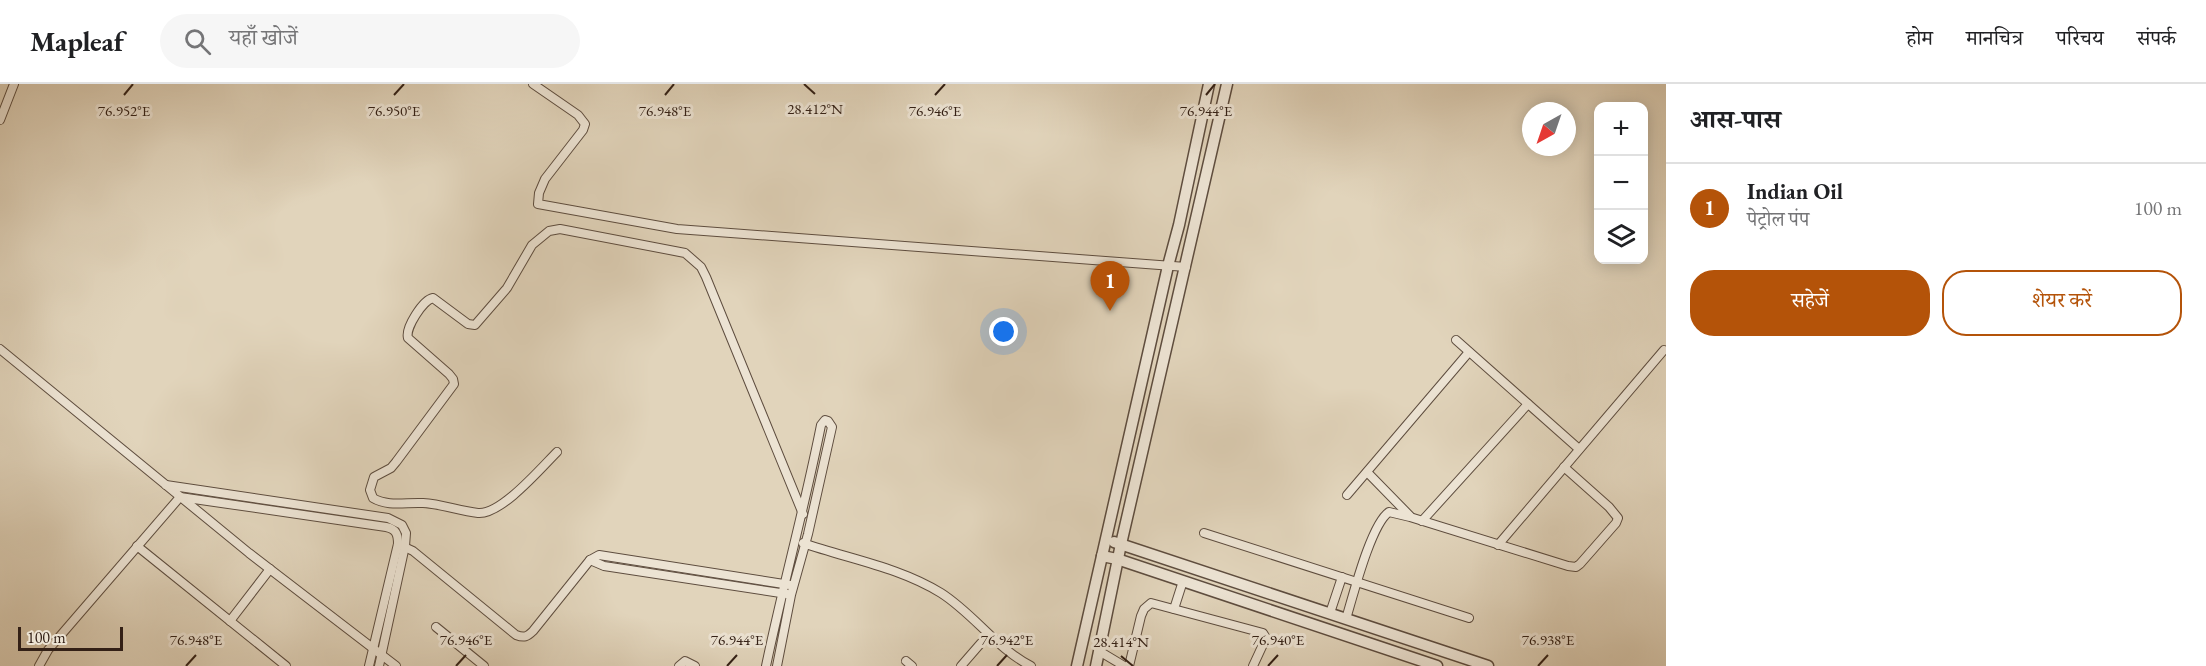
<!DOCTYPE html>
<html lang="hi">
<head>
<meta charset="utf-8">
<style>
	:root { --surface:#fff; --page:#f6f6f6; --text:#202124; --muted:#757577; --line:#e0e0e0; --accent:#b45309 }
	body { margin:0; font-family:"EB Garamond","Noto Serif Devanagari",serif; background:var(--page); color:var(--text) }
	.controls { position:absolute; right:18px; top:18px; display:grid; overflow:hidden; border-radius:12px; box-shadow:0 3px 15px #0003 }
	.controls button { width:54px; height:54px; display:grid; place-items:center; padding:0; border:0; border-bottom:2px solid var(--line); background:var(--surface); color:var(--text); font:30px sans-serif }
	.compass { position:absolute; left:1522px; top:18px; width:54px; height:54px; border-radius:50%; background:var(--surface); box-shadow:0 3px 15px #0003; rotate:220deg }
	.scale { position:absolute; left:18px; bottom:15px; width:105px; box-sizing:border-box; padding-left:6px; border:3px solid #332016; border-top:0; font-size:16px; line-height:21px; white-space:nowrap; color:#332016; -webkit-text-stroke:4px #ece3d3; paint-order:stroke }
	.you { position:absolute; left:1004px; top:248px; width:21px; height:21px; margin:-15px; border:4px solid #fff; border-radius:50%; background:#1a73e8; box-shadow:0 0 0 9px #1a73e833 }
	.badge { display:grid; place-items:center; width:39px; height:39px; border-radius:50%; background:var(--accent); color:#fff; font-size:20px; font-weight:700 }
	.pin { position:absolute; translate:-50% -50px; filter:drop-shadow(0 2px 3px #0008) }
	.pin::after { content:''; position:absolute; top:32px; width:21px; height:18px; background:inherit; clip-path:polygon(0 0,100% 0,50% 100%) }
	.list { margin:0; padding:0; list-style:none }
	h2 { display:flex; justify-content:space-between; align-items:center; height:78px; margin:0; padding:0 24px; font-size:26px }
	h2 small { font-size:20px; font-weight:400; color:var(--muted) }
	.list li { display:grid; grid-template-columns:39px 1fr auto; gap:18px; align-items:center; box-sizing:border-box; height:90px; padding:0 24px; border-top:2px solid var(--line) }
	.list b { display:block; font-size:22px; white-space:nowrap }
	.list p { margin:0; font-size:20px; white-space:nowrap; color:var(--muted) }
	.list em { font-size:20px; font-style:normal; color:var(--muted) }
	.actions { display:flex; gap:12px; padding:18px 24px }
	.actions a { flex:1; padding:14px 0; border:2px solid var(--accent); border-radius:24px; text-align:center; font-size:21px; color:var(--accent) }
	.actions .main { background:var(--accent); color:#fff }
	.icon { flex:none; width:33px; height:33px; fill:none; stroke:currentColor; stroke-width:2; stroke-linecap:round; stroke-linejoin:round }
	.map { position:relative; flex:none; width:1666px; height:582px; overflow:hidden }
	header { display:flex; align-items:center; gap:36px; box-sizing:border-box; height:84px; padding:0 30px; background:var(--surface); border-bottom:2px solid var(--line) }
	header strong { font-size:28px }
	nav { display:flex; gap:33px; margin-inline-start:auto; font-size:21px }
	.search { width:420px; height:54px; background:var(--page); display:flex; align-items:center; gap:15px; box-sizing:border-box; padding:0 21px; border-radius:33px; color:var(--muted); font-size:22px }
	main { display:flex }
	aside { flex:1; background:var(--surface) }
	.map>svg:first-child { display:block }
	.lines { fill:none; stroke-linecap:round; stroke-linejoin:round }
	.minor-casing { stroke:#5e4d3f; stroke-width:10 }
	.tertiary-casing { stroke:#5e4d3f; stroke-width:13 }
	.minor { stroke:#ece3d3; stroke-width:8 }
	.tertiary { stroke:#ece3d3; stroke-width:10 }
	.ticks { fill:none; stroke:#332016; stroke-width:2 }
	.ticks-label { font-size:15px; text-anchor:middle; fill:#332016; stroke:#ece3d3; stroke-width:6; stroke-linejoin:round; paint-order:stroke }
</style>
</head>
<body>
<header>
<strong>Mapleaf</strong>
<div class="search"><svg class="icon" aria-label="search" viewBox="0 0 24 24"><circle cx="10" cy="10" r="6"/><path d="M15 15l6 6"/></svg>यहाँ खोजें</div>
<nav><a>होम</a><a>मानचित्र</a><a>परिचय</a><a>संपर्क</a></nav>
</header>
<main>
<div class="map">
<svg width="1666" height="582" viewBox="0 0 1666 582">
	<rect width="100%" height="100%" fill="#e1d4bb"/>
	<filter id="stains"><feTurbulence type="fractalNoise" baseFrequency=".00333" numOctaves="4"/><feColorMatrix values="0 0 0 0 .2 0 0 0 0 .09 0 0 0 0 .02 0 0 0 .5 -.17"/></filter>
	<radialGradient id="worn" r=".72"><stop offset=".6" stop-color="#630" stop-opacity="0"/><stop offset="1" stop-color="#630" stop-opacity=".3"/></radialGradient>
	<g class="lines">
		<!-- minor casing -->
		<g class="minor-casing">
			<g id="minor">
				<path d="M 533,0 L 578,31 L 585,40 L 583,46 L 545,95 L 539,109 L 538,120 L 677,145 L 1186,183"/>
				<path d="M 0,36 L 14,0"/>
				<path d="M 1456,256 L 1579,365"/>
				<path d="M 0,265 L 249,469 L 396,582"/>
				<path d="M 557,368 C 541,384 501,431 478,429 C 459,427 442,420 423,419 C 406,418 388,423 373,414 L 370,406 L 374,393 L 391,384 L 396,378 L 454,300 L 453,295 L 449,290 L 408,254 C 405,244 423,216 433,214 L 468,240 L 475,241 L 507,204 L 532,161 L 549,147 L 560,145 L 685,169 L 701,183 L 706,193 L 803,430"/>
				<path d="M 1367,388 L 1410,432"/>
				<path d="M 166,401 L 388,434 L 402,441 L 406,449 L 405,462 L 379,582"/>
				<path d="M 1347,411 L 1469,268"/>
				<path d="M 1422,437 L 1528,320"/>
				<path d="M 1204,449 L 1469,534"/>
				<path d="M 803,459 C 849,475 899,483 941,509 C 974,530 997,565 1031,582"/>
				<path d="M 398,460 L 413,467 L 516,551 C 524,554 527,553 533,547 L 590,476 L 599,471 L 790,501"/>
				<path d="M 1498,461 L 1664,266"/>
				<path d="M 137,462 L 286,582"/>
				<path d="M 590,476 L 604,482 L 787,510"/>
				<path d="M 1174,525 L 1183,497"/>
				<path d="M 1330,529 L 1342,493"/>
				<path d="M 1346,535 C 1353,512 1371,440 1389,428 L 1410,433 L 1568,482 L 1576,483 L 1580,480 L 1616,439 L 1618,434 L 1609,423 L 1564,383"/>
				<path d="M 230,537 L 270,485"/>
				<path d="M 436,543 L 484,582"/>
				<path d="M 1099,567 L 1124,582"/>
				<path d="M 906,577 L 912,582"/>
				<path d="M 39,582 L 48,566 L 180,413 L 386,443 C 396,445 398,450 398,460 L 369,582"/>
				<path d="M 679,582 L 685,577 L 695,582"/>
				<path d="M 766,582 C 783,501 805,422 821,341 L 825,336 L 828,337 L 832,343 L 808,450 L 791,511 L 777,582"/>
				<path d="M 961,582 L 981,559"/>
				<path d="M 1129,582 L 1141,532 L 1144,525 L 1151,519 L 1263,549 L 1266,554 L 1253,582"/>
			</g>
		</g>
		<!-- tertiary casing -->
		<g class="tertiary-casing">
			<g id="tertiary">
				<path d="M 1114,458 L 1488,582"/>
				<path d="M 1102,472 L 1117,475 L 1437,582"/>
				<path d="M 1077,582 L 1168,182 L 1179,141 L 1209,0"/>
				<path d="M 1096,582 L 1121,460 L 1227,0"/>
			</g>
		</g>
		<!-- minor -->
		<use href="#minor" class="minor"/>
		<!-- tertiary -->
		<use href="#tertiary" class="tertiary"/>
	</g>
	<!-- ticks -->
	<path class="ticks" d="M 804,0 L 815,10M 124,11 L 133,0M 394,11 L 404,0M 665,11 L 674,0M 935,11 L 945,0M 1206,11 L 1215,0M 1121,572 L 1133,582M 186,582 L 196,571M 456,582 L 466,571M 727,582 L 737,571M 997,582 L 1007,571M 1268,582 L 1278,571M 1538,582 L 1548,571"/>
	<g class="ticks-label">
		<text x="815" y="30">28.412°N</text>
		<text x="124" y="32">76.952°E</text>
		<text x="394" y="32">76.950°E</text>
		<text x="665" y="32">76.948°E</text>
		<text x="935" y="32">76.946°E</text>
		<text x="1206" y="32">76.944°E</text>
		<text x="196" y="561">76.948°E</text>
		<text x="466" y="561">76.946°E</text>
		<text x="737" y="561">76.944°E</text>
		<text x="1007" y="561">76.942°E</text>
		<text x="1278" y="561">76.940°E</text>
		<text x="1548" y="561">76.938°E</text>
		<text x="1121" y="563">28.414°N</text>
	</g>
	<rect width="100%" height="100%" filter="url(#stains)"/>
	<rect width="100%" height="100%" fill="url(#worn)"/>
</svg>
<div class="controls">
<button>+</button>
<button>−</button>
<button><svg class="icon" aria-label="layers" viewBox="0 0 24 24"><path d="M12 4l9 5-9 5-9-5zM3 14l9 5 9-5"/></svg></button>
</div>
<svg class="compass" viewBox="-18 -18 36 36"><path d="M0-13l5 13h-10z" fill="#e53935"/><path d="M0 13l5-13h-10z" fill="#757577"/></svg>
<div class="scale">100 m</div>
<div class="you"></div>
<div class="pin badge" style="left:1110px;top:227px">1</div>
</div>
<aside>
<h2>आस-पास<small></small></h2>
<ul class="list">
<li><span class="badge">1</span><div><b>Indian Oil</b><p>पेट्रोल पंप</p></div><em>100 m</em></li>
</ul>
<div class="actions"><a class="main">सहेजें</a><a>शेयर करें</a></div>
</aside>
</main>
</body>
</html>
